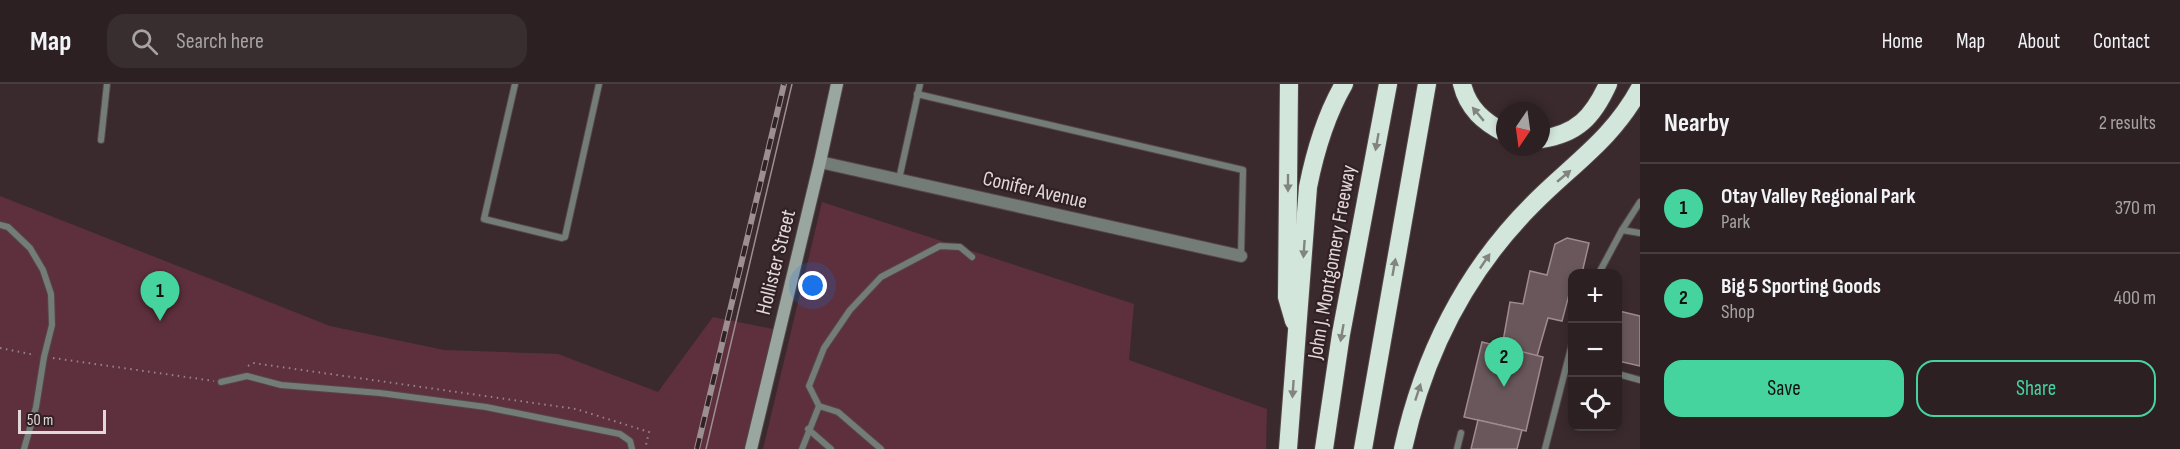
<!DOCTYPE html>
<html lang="en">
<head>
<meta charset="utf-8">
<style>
	:root { --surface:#2c2022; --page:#382d2f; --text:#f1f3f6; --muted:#a6a3a5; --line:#483e40; --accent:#46d49e }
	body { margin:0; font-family:"Sofia Sans Condensed",sans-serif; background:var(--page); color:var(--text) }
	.controls { position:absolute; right:18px; bottom:18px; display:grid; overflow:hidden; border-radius:12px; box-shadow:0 3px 9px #0003 }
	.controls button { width:54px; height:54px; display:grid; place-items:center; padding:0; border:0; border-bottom:2px solid var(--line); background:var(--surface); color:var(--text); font:30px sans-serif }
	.compass { position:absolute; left:1496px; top:18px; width:54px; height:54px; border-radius:50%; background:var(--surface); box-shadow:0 3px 9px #0003; rotate:193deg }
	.scale { position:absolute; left:18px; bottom:15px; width:88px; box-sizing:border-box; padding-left:6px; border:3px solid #e2d7d9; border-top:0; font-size:16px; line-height:21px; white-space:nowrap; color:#e2d7d9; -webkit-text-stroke:4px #302124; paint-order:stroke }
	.you { position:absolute; left:813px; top:202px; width:21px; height:21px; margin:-15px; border:4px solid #fff; border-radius:50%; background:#1a73e8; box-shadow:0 0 0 9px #1a73e833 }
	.badge { display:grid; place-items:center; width:39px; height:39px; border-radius:50%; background:var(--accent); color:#111; font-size:20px; font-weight:700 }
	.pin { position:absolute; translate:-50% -50px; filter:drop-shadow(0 2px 3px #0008) }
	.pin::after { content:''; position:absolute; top:32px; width:21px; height:18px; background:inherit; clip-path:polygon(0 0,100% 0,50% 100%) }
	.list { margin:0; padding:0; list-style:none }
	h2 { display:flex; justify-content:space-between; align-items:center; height:78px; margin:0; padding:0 24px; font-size:26px }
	h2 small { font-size:20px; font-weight:400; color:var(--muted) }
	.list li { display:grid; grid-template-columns:39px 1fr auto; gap:18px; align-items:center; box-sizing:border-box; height:90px; padding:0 24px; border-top:2px solid var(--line) }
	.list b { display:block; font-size:22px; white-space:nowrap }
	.list p { margin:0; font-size:20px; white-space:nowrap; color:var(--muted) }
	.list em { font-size:20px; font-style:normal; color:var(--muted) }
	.actions { display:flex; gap:12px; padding:18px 24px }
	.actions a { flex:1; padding:14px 0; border:2px solid var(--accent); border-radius:18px; text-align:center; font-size:21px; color:var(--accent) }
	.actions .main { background:var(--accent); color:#111 }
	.icon { flex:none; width:33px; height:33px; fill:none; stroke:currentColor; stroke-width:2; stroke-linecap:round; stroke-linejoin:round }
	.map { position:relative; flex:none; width:1640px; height:365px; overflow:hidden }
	header { display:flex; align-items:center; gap:36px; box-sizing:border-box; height:84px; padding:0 30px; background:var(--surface); border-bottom:2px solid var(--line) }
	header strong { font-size:28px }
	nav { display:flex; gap:33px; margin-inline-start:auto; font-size:21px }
	.search { width:420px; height:54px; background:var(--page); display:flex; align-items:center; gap:15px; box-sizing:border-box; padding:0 21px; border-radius:18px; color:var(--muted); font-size:22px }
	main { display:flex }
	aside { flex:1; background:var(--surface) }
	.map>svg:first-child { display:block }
	.green { fill:#5e303d }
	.building { fill:#69575b; stroke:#9f8b90; stroke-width:1.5 }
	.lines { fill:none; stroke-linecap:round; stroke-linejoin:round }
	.service-casing { stroke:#554649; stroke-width:8 }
	.minor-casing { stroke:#554649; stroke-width:14 }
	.secondary-casing { stroke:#554649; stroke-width:14 }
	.motorway-casing { stroke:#554649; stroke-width:20 }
	.path { stroke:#948689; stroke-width:2; stroke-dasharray:1.5 4.5; stroke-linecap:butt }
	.service { stroke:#747c78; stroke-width:6 }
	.minor { stroke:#747c78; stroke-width:12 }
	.secondary { stroke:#9aa7a0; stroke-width:12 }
	.motorway { stroke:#d3e6dc; stroke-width:18 }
	.tram { stroke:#9c8f92; stroke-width:1.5 }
	.rail-casing { stroke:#9c8f92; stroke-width:6 }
	.rail { stroke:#302124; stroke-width:4; stroke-dasharray:11; stroke-linecap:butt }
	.oneway { fill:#828480 }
	.labels { text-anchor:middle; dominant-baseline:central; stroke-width:4.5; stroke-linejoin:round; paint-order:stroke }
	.street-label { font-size:21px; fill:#e2d7d9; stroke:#302124 }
</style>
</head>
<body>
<header>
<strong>Map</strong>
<div class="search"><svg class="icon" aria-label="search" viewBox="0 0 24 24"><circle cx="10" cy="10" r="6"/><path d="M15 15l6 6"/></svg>Search here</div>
<nav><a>Home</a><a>Map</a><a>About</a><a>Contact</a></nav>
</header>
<main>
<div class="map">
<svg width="1640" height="365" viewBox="0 0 1640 365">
	<rect width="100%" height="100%" fill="#3a2a2e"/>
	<!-- green -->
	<g class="green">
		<path d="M 0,112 L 330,242 L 444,266 L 558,270 L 658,308 L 713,233 L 773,245 L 745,365 L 0,365 Z"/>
		<path d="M 822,118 L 1134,220 L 1129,276 L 1267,325 L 1266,365 L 763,365 Z"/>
	</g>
	<!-- building -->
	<g class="building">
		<path d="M 1567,154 L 1589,159 L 1582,189 L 1572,189 L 1572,203 L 1571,203 L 1562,237 L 1548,234 L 1537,272 L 1502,263 L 1510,218 L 1523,220 L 1530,187 L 1547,191 L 1555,160 Z"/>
		<path d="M 1619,227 L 1640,232 L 1640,282 L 1618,277 Z"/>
		<path d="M 1482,258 L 1543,273 L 1526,347 L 1464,333 Z"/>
		<path d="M 1478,336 L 1522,346 L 1517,365 L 1471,365 Z"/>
	</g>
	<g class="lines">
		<!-- service casing -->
		<g class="service-casing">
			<g id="service">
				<path d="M 515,0 L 484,135 L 562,154 L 565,153 L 599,0"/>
				<path d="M 917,10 L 1243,86 L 1241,172"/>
				<path d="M 101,56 L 107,0"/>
				<path d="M 899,95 L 920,0"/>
				<path d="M 0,141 L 8,143 L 30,164 L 43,186 L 51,210 L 52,241 L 44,273 L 36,323 L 24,365"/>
				<path d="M 1622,146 L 1640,149"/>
				<path d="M 1599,189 L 1622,146 L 1640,118"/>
				<path d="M 1618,290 L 1640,296"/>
				<path d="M 221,298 L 247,292 L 281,301 L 380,309 L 486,323 L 620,350 L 630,357 L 632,365"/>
				<path d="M 819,322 L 809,302 L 824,264 L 850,226 L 881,193 L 940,162 L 960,163 L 972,173"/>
				<path d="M 808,345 L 831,365"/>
				<path d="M 802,365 L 819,322 L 838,328 L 881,365"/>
				<path d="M 1457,365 L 1461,349"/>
				<path d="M 1545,365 L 1572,260"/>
			</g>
		</g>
		<!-- minor casing -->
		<g class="minor-casing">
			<path id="minor" d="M 820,78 L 1241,172"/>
		</g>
		<!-- secondary casing -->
		<g class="secondary-casing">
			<path id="secondary" d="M 751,365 L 820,78 L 837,0"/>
		</g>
		<!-- motorway casing -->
		<g class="motorway-casing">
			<g id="motorway">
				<path d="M 1289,0 L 1287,213 L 1294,237"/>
				<path d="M 1462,0 C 1468,25 1484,38 1505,49"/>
				<path d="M 1541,55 C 1577,50 1593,33 1608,0"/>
				<path d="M 1288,365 L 1308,103 C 1315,68 1326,31 1344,0"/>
				<path d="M 1324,365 L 1341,250 L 1388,0"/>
				<path d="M 1363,365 L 1427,0"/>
				<path d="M 1403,365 C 1423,273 1465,188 1532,121 C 1571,81 1612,56 1640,4"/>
			</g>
		</g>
		<!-- path -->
		<g class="path">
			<path d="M 0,264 L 35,271"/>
			<path d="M 53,274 L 214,297"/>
			<path d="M 248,282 L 253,279 L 576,325 L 649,348 L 645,365"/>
		</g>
		<!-- service -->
		<use href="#service" class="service"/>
		<!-- minor -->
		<use href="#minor" class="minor"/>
		<!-- secondary -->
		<use href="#secondary" class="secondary"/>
		<!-- motorway -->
		<use href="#motorway" class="motorway"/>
		<!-- tram -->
		<path class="tram" d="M 706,365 L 792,0"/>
		<!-- rail casing -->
		<g class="rail-casing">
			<path id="rail" d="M 697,365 L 784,0"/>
		</g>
		<!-- rail -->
		<use href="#rail" class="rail"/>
	</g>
	<!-- one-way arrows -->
	<defs><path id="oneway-solid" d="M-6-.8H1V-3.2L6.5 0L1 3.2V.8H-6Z" transform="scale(1.5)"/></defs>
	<g class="oneway">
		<use href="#oneway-solid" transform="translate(1478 30) rotate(-130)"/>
		<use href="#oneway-solid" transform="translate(1377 58) rotate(100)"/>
		<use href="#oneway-solid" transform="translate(1564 92) rotate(-40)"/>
		<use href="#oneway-solid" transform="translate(1288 99) rotate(90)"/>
		<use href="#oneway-solid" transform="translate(1304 165) rotate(94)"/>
		<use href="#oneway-solid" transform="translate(1485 177) rotate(-56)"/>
		<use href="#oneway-solid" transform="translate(1394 183) rotate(-80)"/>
		<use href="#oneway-solid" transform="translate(1342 249) rotate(100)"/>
		<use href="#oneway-solid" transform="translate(1293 305) rotate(94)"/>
		<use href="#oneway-solid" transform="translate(1418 308) rotate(-72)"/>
	</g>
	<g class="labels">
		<!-- street labels -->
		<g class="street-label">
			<text transform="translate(1035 106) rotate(13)">Conifer Avenue</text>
			<text transform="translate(776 178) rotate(-76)">Hollister Street</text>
			<text transform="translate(1332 178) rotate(-80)">John J. Montgomery Freeway</text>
		</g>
	</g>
</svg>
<div class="controls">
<button>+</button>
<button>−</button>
<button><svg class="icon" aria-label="locate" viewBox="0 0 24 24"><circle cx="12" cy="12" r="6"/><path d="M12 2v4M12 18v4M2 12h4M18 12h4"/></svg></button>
</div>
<svg class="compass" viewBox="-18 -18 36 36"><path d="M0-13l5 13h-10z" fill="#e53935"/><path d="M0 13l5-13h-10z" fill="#a6a3a5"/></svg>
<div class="scale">50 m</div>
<div class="you"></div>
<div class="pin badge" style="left:160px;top:237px">1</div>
<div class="pin badge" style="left:1504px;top:303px">2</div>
</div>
<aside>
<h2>Nearby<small>2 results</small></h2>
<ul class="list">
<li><span class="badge">1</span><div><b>Otay Valley Regional Park</b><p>Park</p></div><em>370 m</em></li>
<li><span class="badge">2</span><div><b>Big 5 Sporting Goods</b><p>Shop</p></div><em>400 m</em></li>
</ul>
<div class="actions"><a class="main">Save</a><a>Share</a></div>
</aside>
</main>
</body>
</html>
